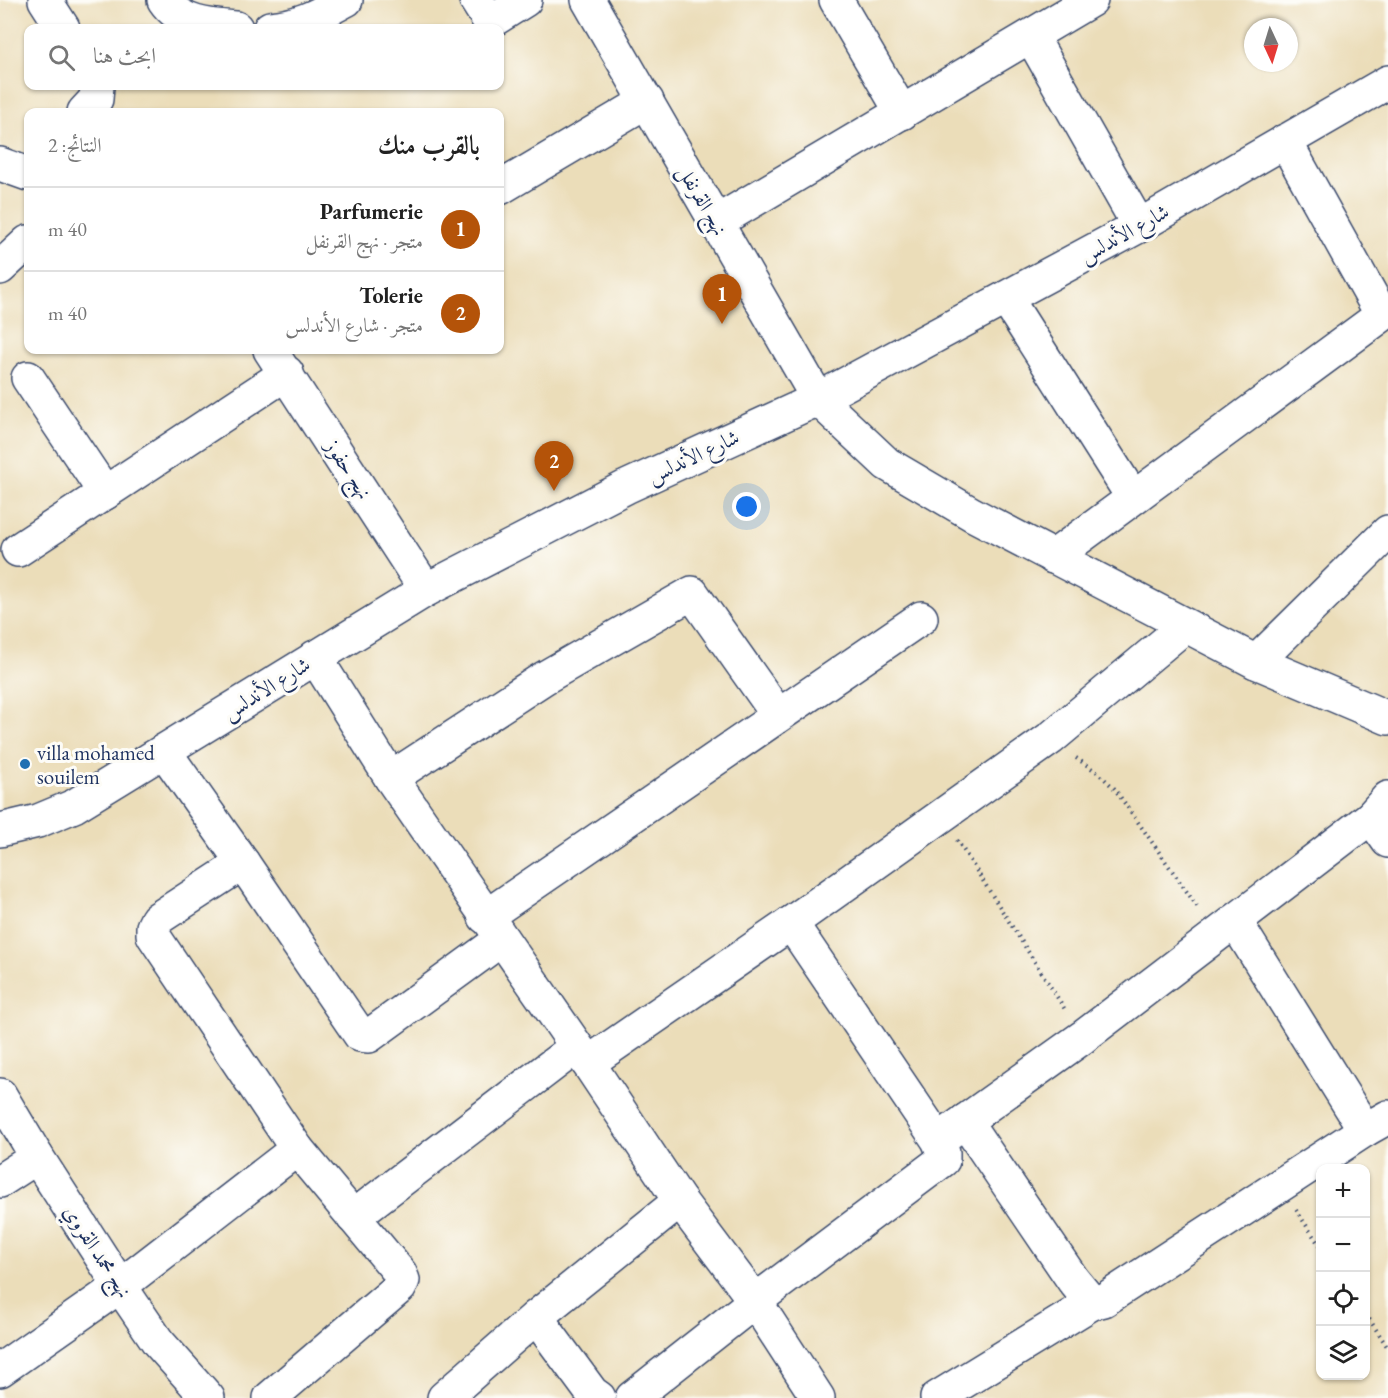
<!DOCTYPE html>
<html lang="ar">
<head>
<meta charset="utf-8">
<style>
	:root { --surface:#fff; --page:#f2f2f2; --text:#222; --muted:#767676; --line:#e0e0e0; --accent:#b45309 }
	body { margin:0; font-family:"EB Garamond",Amiri,serif; background:var(--page); color:var(--text); direction:rtl }
	.controls { position:absolute; right:18px; bottom:18px; display:grid; overflow:hidden; border-radius:12px; box-shadow:0 2px 4px #0004 }
	.controls button { width:54px; height:54px; display:grid; place-items:center; padding:0; border:0; border-bottom:2px solid var(--line); background:var(--surface); color:var(--text); font:30px sans-serif }
	.compass { position:absolute; left:1244px; top:18px; width:54px; height:54px; border-radius:50%; background:var(--surface); box-shadow:0 2px 4px #0004; rotate:176deg }
	.you { position:absolute; left:747px; top:507px; width:21px; height:21px; margin:-15px; border:4px solid #fff; border-radius:50%; background:#1a73e8; box-shadow:0 0 0 9px #1a73e833 }
	.badge { display:grid; place-items:center; width:39px; height:39px; border-radius:50%; background:var(--accent); color:#fff; font-size:20px; font-weight:700 }
	.pin { position:absolute; translate:-50% -50px; filter:drop-shadow(0 2px 3px #0008) }
	.pin::after { content:''; position:absolute; top:32px; width:21px; height:18px; background:inherit; clip-path:polygon(0 0,100% 0,50% 100%) }
	.list { margin:0; padding:0; list-style:none }
	h2 { display:flex; justify-content:space-between; align-items:center; height:78px; margin:0; padding:0 24px; font-size:26px }
	h2 small { font-size:20px; font-weight:400; color:var(--muted) }
	.list li { display:grid; grid-template-columns:39px 1fr auto; gap:18px; align-items:center; box-sizing:border-box; height:84px; padding:0 24px; border-top:2px solid var(--line) }
	.list b { display:block; font-size:22px; white-space:nowrap }
	.list p { margin:0; font-size:20px; white-space:nowrap; color:var(--muted) }
	.list em { font-size:20px; font-style:normal; color:var(--muted) }
	.icon { flex:none; width:33px; height:33px; fill:none; stroke:currentColor; stroke-width:2; stroke-linecap:round; stroke-linejoin:round }
	.map { position:relative; flex:none; width:1388px; height:1398px; overflow:hidden; direction:ltr }
	.search { position:absolute; background:var(--surface); box-shadow:0 2px 4px #0004; left:24px; top:24px; width:480px; height:66px; display:flex; align-items:center; gap:15px; box-sizing:border-box; padding:0 21px; border-radius:12px; color:var(--muted); font-size:22px }
	.panel { position:absolute; background:var(--surface); box-shadow:0 2px 4px #0004; left:24px; top:108px; width:480px; height:246px; border-radius:12px; direction:rtl }
	.map>svg:first-child { display:block }
	.lines { fill:none; stroke-linecap:round; stroke-linejoin:round }
	.minor-casing { stroke:#3a496c; stroke-width:36 }
	.tertiary-casing { stroke:#3a496c; stroke-width:36 }
	.path { stroke:#3a496c; stroke-width:4; stroke-dasharray:1.5 4.5; stroke-linecap:butt }
	.minor { stroke:#fff; stroke-width:33 }
	.tertiary { stroke:#fff; stroke-width:33 }
	.poi-dot { fill:#1f6fb2; stroke:#fdfcf7; stroke-width:2 }
	.labels { text-anchor:middle; dominant-baseline:central; stroke-width:6; stroke-linejoin:round; paint-order:stroke }
	.street-label { font-size:21px; fill:#1b2f5e; stroke:#fdfcf7 }
	.poi-label { font-size:21px; fill:#1b2f5e; stroke:#fdfcf7; text-anchor:start }
</style>
</head>
<body>
<div class="map">
<svg width="1388" height="1398" viewBox="0 0 1388 1398">
	<rect width="100%" height="100%" fill="#fdfcf7"/>
	<filter id="ink" filterUnits="userSpaceOnUse"><feTurbulence type="fractalNoise" baseFrequency=".0167" numOctaves="2"/><feDisplacementMap in="SourceGraphic" scale="12" xChannelSelector="R" yChannelSelector="G"/><feConvolveMatrix kernelMatrix="1 2 1 2 8 2 1 2 1" color-interpolation-filters="sRGB"/></filter>
	<filter id="wash" filterUnits="userSpaceOnUse"><feTurbulence type="fractalNoise" baseFrequency=".008" numOctaves="4" result="noise"/><feDisplacementMap in="SourceGraphic" scale="24" xChannelSelector="R" yChannelSelector="G"/><feGaussianBlur stdDeviation="1.35" result="paint"/><feColorMatrix in="noise" values="0 0 0 0 0 0 0 0 0 0 0 0 0 0 0 0 0 1.4 0 .05"/><feComposite in="paint" operator="in"/></filter>
	<g filter="url(#wash)">
		<rect width="100%" height="100%" fill="#ebddb9"/>
	</g>
	<g filter="url(#ink)">
		<g class="lines">
			<!-- minor casing -->
			<g class="minor-casing">
				<g id="minor">
					<path d="M 45,0 L 63,28"/>
					<path d="M 164,0 C 180,24 209,26 236,28"/>
					<path d="M 476,0 L 488,19 L 493,20 L 525,0"/>
					<path d="M 588,0 L 818,399"/>
					<path d="M 836,0 L 902,113"/>
					<path d="M 270,28 C 302,25 318,15 346,0"/>
					<path d="M 1031,36 L 1139,226"/>
					<path d="M 84,112 L 96,99 L 97,86"/>
					<path d="M 0,164 L 28,174"/>
					<path d="M 500,188 L 647,101"/>
					<path d="M 715,223 L 1091,0"/>
					<path d="M 0,268 L 28,242"/>
					<path d="M 1006,298 L 1132,496"/>
					<path d="M 270,350 L 426,590"/>
					<path d="M 28,378 L 105,493"/>
					<path d="M 18,550 L 287,373"/>
					<path d="M 1053,557 L 1382,315 L 1285,141"/>
					<path d="M 315,657 L 391,778 L 588,1063 L 680,1201 L 755,1301 L 818,1398"/>
					<path d="M 1256,662 L 1388,532"/>
					<path d="M 164,751 L 243,863 L 360,1035 L 369,1036 L 502,939"/>
					<path d="M 391,778 L 544,678 L 692,593 L 778,715"/>
					<path d="M 1371,817 L 1388,841"/>
					<path d="M 243,863 L 157,919 L 153,927 L 153,935 L 297,1149 L 400,1273 L 403,1280 L 400,1287 L 270,1398"/>
					<path d="M 485,917 L 921,618"/>
					<path d="M 1235,921 L 1365,1130"/>
					<path d="M 588,1063 L 791,923 L 1051,738 L 1185,626"/>
					<path d="M 0,1095 L 37,1157 L 120,1286 L 158,1342 L 208,1398"/>
					<path d="M 965,1121 L 1073,1280 L 1092,1303 L 1104,1300 L 1365,1130 L 1388,1117"/>
					<path d="M 947,1134 L 1083,1037 L 1371,817 L 1388,798"/>
					<path d="M 0,1181 L 37,1157"/>
					<path d="M 353,1217 L 576,1047"/>
					<path d="M 536,1317 L 592,1393 L 599,1398"/>
					<path d="M 0,1370 L 120,1286 L 297,1149"/>
					<path d="M 444,1398 L 536,1317 L 680,1201"/>
					<path d="M 632,1398 L 755,1301 L 943,1160 L 943,1152 L 938,1140 L 791,923"/>
					<path d="M 937,1398 L 1092,1303"/>
				</g>
			</g>
			<!-- tertiary casing -->
			<g class="tertiary-casing">
				<g id="tertiary">
					<path d="M 818,399 L 887,464 L 972,514 L 1256,662 L 1388,718"/>
					<path d="M 0,830 L 38,821 L 74,806 L 426,590 L 626,487 L 818,399 L 1139,226 L 1388,82"/>
				</g>
			</g>
			<!-- path -->
			<g class="path">
				<path d="M 1076,758 L 1097,772 L 1114,788 L 1199,909"/>
				<path d="M 957,840 L 1066,1011"/>
				<path d="M 1296,1210 L 1320,1246"/>
				<path d="M 1366,1314 L 1388,1348"/>
			</g>
			<!-- minor -->
			<use href="#minor" class="minor"/>
			<!-- tertiary -->
			<use href="#tertiary" class="tertiary"/>
		</g>
	</g>
	<!-- markers -->
	<circle class="poi-dot" cx="25" cy="764" r="6"/>
	<g class="labels">
		<!-- street labels -->
		<g class="street-label">
			<text transform="translate(703 200) rotate(60)">نهج القرنفل</text>
			<text transform="translate(1124 233) rotate(-29)">شارع الأندلس</text>
			<text transform="translate(693 456) rotate(-25)">شارع الأندلس</text>
			<text transform="translate(349 469) rotate(57)">نهج حفوز</text>
			<text transform="translate(266 688) rotate(-32)">شارع الأندلس</text>
			<text transform="translate(98 1251) rotate(57)">نهج محمد القروي</text>
		</g>
		<!-- poi labels -->
		<g class="poi-label">
			<text x="37" y="752">villa mohamed<tspan x="37" dy="24">souilem</tspan></text>
		</g>
	</g>
</svg>
<div class="controls">
<button>+</button>
<button>−</button>
<button><svg class="icon" aria-label="locate" viewBox="0 0 24 24"><circle cx="12" cy="12" r="6"/><path d="M12 2v4M12 18v4M2 12h4M18 12h4"/></svg></button>
<button><svg class="icon" aria-label="layers" viewBox="0 0 24 24"><path d="M12 4l9 5-9 5-9-5zM3 14l9 5 9-5"/></svg></button>
</div>
<svg class="compass" viewBox="-18 -18 36 36"><path d="M0-13l5 13h-10z" fill="#e53935"/><path d="M0 13l5-13h-10z" fill="#767676"/></svg>
<div class="you"></div>
<div class="pin badge" style="left:722px;top:324px">1</div>
<div class="pin badge" style="left:554px;top:491px">2</div>
<div class="search"><svg class="icon" aria-label="search" viewBox="0 0 24 24"><circle cx="10" cy="10" r="6"/><path d="M15 15l6 6"/></svg>ابحث هنا</div>
<section class="panel">
<h2>بالقرب منك<small>النتائج: 2</small></h2>
<ul class="list">
<li><span class="badge">1</span><div><b>Parfumerie</b><p>متجر · نهج القرنفل</p></div><em>40 m</em></li>
<li><span class="badge">2</span><div><b>Tolerie</b><p>متجر · شارع الأندلس</p></div><em>40 m</em></li>
</ul>
</section>
</div>
</body>
</html>
